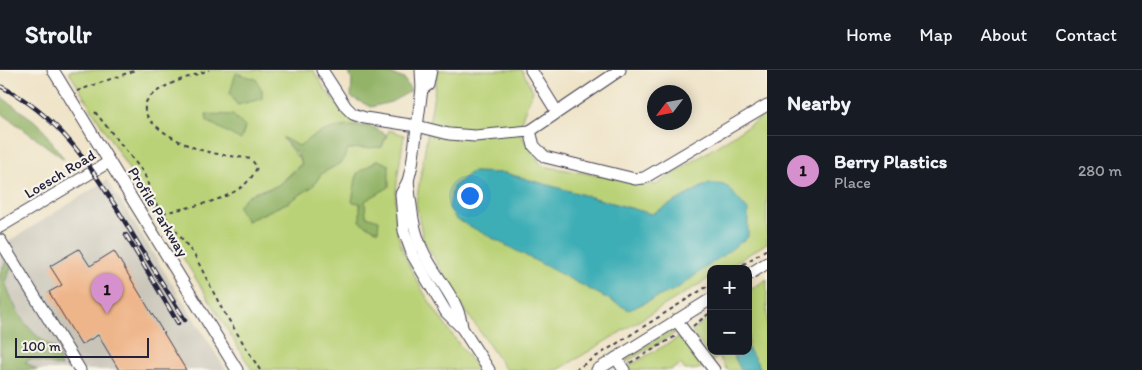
<!DOCTYPE html>
<html lang="en">
<head>
<meta charset="utf-8">
<style>
	:root { --surface:#171b24; --page:#20242c; --text:#f1f3f6; --muted:#9ea1a6; --line:#363941; --accent:#d690ce }
	body { margin:0; font-family:Itim,sans-serif; background:var(--page); color:var(--text) }
	.controls { position:absolute; right:15px; bottom:15px; display:grid; overflow:hidden; border-radius:10px; box-shadow:0 2px 12px #0003 }
	.controls button { width:45px; height:45px; display:grid; place-items:center; padding:0; border:0; border-bottom:1px solid var(--line); background:var(--surface); color:var(--text); font:25px sans-serif }
	.compass { position:absolute; left:647px; top:15px; width:45px; height:45px; border-radius:50%; background:var(--surface); box-shadow:0 2px 12px #0003; rotate:238deg }
	.scale { position:absolute; left:15px; bottom:12px; width:134px; box-sizing:border-box; padding-left:5px; border:2px solid #22223b; border-top:0; font-size:14px; line-height:18px; white-space:nowrap; color:#22223b; -webkit-text-stroke:4px #f7f3e8; paint-order:stroke }
	.you { position:absolute; left:469px; top:125px; width:18px; height:18px; margin:-12px; border:4px solid #fff; border-radius:50%; background:#1a73e8; box-shadow:0 0 0 8px #1a73e833 }
	.badge { display:grid; place-items:center; width:32px; height:32px; border-radius:50%; background:var(--accent); color:#111; font-size:16px; font-weight:700 }
	.pin { position:absolute; translate:-50% -41px; filter:drop-shadow(0 1px 2px #0008) }
	.pin::after { content:''; position:absolute; top:26px; width:18px; height:15px; background:inherit; clip-path:polygon(0 0,100% 0,50% 100%) }
	.list { margin:0; padding:0; list-style:none }
	h2 { display:flex; justify-content:space-between; align-items:center; height:65px; margin:0; padding:0 20px; font-size:21px }
	h2 small { font-size:16px; font-weight:400; color:var(--muted) }
	.list li { display:grid; grid-template-columns:32px 1fr auto; gap:15px; align-items:center; box-sizing:border-box; height:70px; padding:0 20px; border-top:1px solid var(--line) }
	.list b { display:block; font-size:19px; white-space:nowrap }
	.list p { margin:0; font-size:16px; white-space:nowrap; color:var(--muted) }
	.list em { font-size:16px; font-style:normal; color:var(--muted) }
	.map { position:relative; flex:none; width:767px; height:300px; overflow:hidden }
	header { display:flex; align-items:center; gap:30px; box-sizing:border-box; height:70px; padding:0 25px; background:var(--surface); border-bottom:1px solid var(--line) }
	header strong { font-size:24px }
	nav { display:flex; gap:28px; margin-inline-start:auto; font-size:18px }
	main { display:flex }
	aside { flex:1; background:var(--surface) }
	.map>svg:first-child { display:block }
	.industrial { fill:#c8c4b8 }
	.green { fill:#bad277; stroke:#6e7a59; fill-rule:evenodd }
	.forest { fill:#93b468; stroke:#5a6b52 }
	.water { fill:#3daeb6; stroke:#306878 }
	.building { fill:#efb58a }
	.lines { fill:none; stroke-linecap:round; stroke-linejoin:round }
	.minor-casing { stroke:#413f50; stroke-width:13 }
	.path { stroke:#413f50; stroke-width:2; stroke-dasharray:4 4; stroke-linecap:butt }
	.minor { stroke:#fff; stroke-width:11 }
	.rail-casing { stroke:#22223b; stroke-width:4.5 }
	.rail { stroke:#f7f3e8; stroke-width:2.5; stroke-dasharray:8; stroke-linecap:butt }
	.labels { text-anchor:middle; dominant-baseline:central; stroke-width:4.5; stroke-linejoin:round; paint-order:stroke }
	.street-label { font-size:15px; fill:#22223b; stroke:#f7f3e8 }
</style>
</head>
<body>
<header>
<strong>Strollr</strong>
<nav><a>Home</a><a>Map</a><a>About</a><a>Contact</a></nav>
</header>
<main>
<div class="map">
<svg width="767" height="300" viewBox="0 0 767 300">
	<rect width="100%" height="100%" fill="#f7f3e8"/>
	<filter id="ink" filterUnits="userSpaceOnUse"><feTurbulence type="fractalNoise" baseFrequency=".02" numOctaves="2"/><feDisplacementMap in="SourceGraphic" scale="10" xChannelSelector="R" yChannelSelector="G"/><feConvolveMatrix kernelMatrix="1 2 1 2 8 2 1 2 1" color-interpolation-filters="sRGB"/></filter>
	<filter id="wash" filterUnits="userSpaceOnUse"><feTurbulence type="fractalNoise" baseFrequency=".0096" numOctaves="4" result="noise"/><feDisplacementMap in="SourceGraphic" scale="20" xChannelSelector="R" yChannelSelector="G"/><feGaussianBlur stdDeviation="1.12" result="paint"/><feColorMatrix in="noise" values="0 0 0 0 0 0 0 0 0 0 0 0 0 0 0 0 0 1.4 0 .05"/><feComposite in="paint" operator="in"/></filter>
	<g filter="url(#wash)">
		<rect width="100%" height="100%" fill="#efe3c6"/>
		<!-- industrial -->
		<path class="industrial" d="M 107,110 L 226,300 L 19,300 L 0,269 L 0,177 Z"/>
		<!-- green -->
		<g class="green">
			<path d="M 72,0 L 313,0 C 326,22 339,41 361,56 C 339,56 315,63 299,76 L 283,69 L 302,93 L 276,117 L 255,121 L 247,151 L 289,132 L 313,116 L 321,104 L 342,92 L 348,79 L 382,77 L 389,60 L 404,65 C 400,94 393,124 396,153 C 402,202 449,260 478,300 L 252,300 L 69,2 Z"/>
			<path d="M 438,0 L 522,0 L 533,21 L 523,45 L 520,64 L 542,96 L 656,115 L 767,44 L 767,173 L 725,199 L 711,199 L 711,207 L 558,300 L 506,300 L 459,231 L 423,169 L 416,133 ZM 471,102 L 505,103 L 652,144 L 709,113 L 562,205 Z"/>
			<path d="M 767,209 L 767,300 L 727,300 L 719,287 L 712,291 L 692,261 L 711,246 L 711,281 L 748,281 L 748,221 Z"/>
			<path d="M 670,261 L 675,263 L 626,292 L 627,287 Z"/>
			<path d="M 678,268 L 695,283 L 703,296 C 699,300 692,300 685,300 L 681,294 L 671,300 L 629,300 L 627,297 Z"/>
		</g>
		<!-- forest -->
		<g class="forest">
			<path d="M 348,0 L 390,0 L 389,3 L 404,9 L 411,21 L 391,32 L 371,37 L 351,27 L 352,10 Z"/>
			<path d="M 236,3 L 256,9 L 262,20 L 262,29 L 237,35 L 230,23 Z"/>
			<path d="M 0,26 L 39,54 L 64,89 L 0,42 Z"/>
			<path d="M 206,44 L 233,45 L 245,57 L 241,70 L 207,51 Z"/>
			<path d="M 348,56 L 370,56 L 386,64 L 382,77 L 348,79 L 342,92 L 321,104 L 313,116 L 289,132 L 247,151 L 238,137 C 249,119 258,124 274,117 C 284,113 294,100 302,94 L 297,84 L 282,67 L 299,76 C 313,64 330,57 348,56 Z"/>
			<path d="M 378,90 L 389,95 L 389,117 L 365,131 L 366,146 L 379,150 L 378,161 L 360,152 L 360,133 L 352,132 L 357,103 Z"/>
			<path d="M 6,192 L 11,198 L 5,212 C 17,244 26,262 57,280 L 61,297 L 31,289 L 25,292 L 37,300 L 0,300 L 0,202 Z"/>
		</g>
		<!-- water -->
		<g class="water">
			<path d="M 471,102 L 505,103 L 652,144 L 709,113 L 726,115 L 748,140 L 748,167 L 678,218 L 629,240 L 456,149 L 449,138 L 453,117 Z"/>
			<path d="M 748,278 L 762,300 L 741,300 L 731,281 L 748,281 Z"/>
		</g>
		<g id="blocks">
			<!-- building -->
			<path class="building" d="M 79,179 L 90,196 L 114,181 L 186,300 L 119,300 L 98,265 L 81,275 L 49,222 L 62,215 L 50,196 Z"/>
		</g>
	</g>
	<g filter="url(#ink)">
		<use href="#blocks" fill-opacity="0" stroke="#413f50" stroke-width="1"/>
		<g class="lines">
			<!-- minor casing -->
			<g class="minor-casing">
				<g id="minor">
					<path d="M 53,0 L 237,300"/>
					<path d="M 322,0 L 346,37 L 353,44 L 365,48 L 417,56 L 449,64 L 475,66 L 530,61"/>
					<path d="M 421,0 L 422,19 L 412,95 L 408,111 L 401,124 L 404,161 L 413,186 L 446,242 L 462,258 L 489,300"/>
					<path d="M 531,0 L 557,42"/>
					<path d="M 620,0 L 530,61 L 534,76 L 545,87 L 635,109 L 644,108 L 767,35"/>
					<path d="M 422,19 L 428,15 L 431,0"/>
					<path d="M 408,111 C 411,134 412,157 422,179 C 433,205 460,230 462,258"/>
					<path d="M 0,157 L 109,92"/>
					<path d="M 0,170 L 80,300"/>
					<path d="M 748,205 L 767,193"/>
					<path d="M 676,250 L 714,300"/>
					<path d="M 616,288 L 624,300"/>
					<path d="M 597,300 L 711,229"/>
				</g>
			</g>
			<!-- path -->
			<g class="path">
				<path d="M 77,21 L 136,0"/>
				<path d="M 95,42 L 144,103 L 155,133 L 195,186 L 222,239 L 260,300"/>
				<path d="M 163,143 C 192,136 245,130 257,97 L 251,89 C 234,86 215,85 198,79 C 182,74 125,47 152,25 C 168,12 190,7 209,0"/>
				<path d="M 736,199 L 767,179"/>
				<path d="M 693,256 L 711,242"/>
				<path d="M 630,293 L 676,266"/>
				<path d="M 575,300 L 711,214"/>
			</g>
			<!-- minor -->
			<use href="#minor" class="minor"/>
			<!-- rail casing -->
			<g class="rail-casing">
				<g id="rail">
					<path d="M 0,16 C 59,45 92,97 125,152 C 145,185 165,218 185,250"/>
					<path d="M 126,165 L 178,253"/>
				</g>
			</g>
			<!-- rail -->
			<use href="#rail" class="rail"/>
		</g>
	</g>
	<g class="labels">
		<!-- street labels -->
		<g class="street-label">
			<text transform="translate(60 104) rotate(-31)">Loesch Road</text>
			<text transform="translate(158 142) rotate(59)">Profile Parkway</text>
		</g>
	</g>
</svg>
<div class="controls">
<button>+</button>
<button>−</button>
</div>
<svg class="compass" viewBox="-18 -18 36 36"><path d="M0-13l5 13h-10z" fill="#e53935"/><path d="M0 13l5-13h-10z" fill="#9ea1a6"/></svg>
<div class="scale">100 m</div>
<div class="you"></div>
<div class="pin badge" style="left:107px;top:244px">1</div>
</div>
<aside>
<h2>Nearby<small></small></h2>
<ul class="list">
<li><span class="badge">1</span><div><b>Berry Plastics</b><p>Place</p></div><em>280 m</em></li>
</ul>
</aside>
</main>
</body>
</html>
